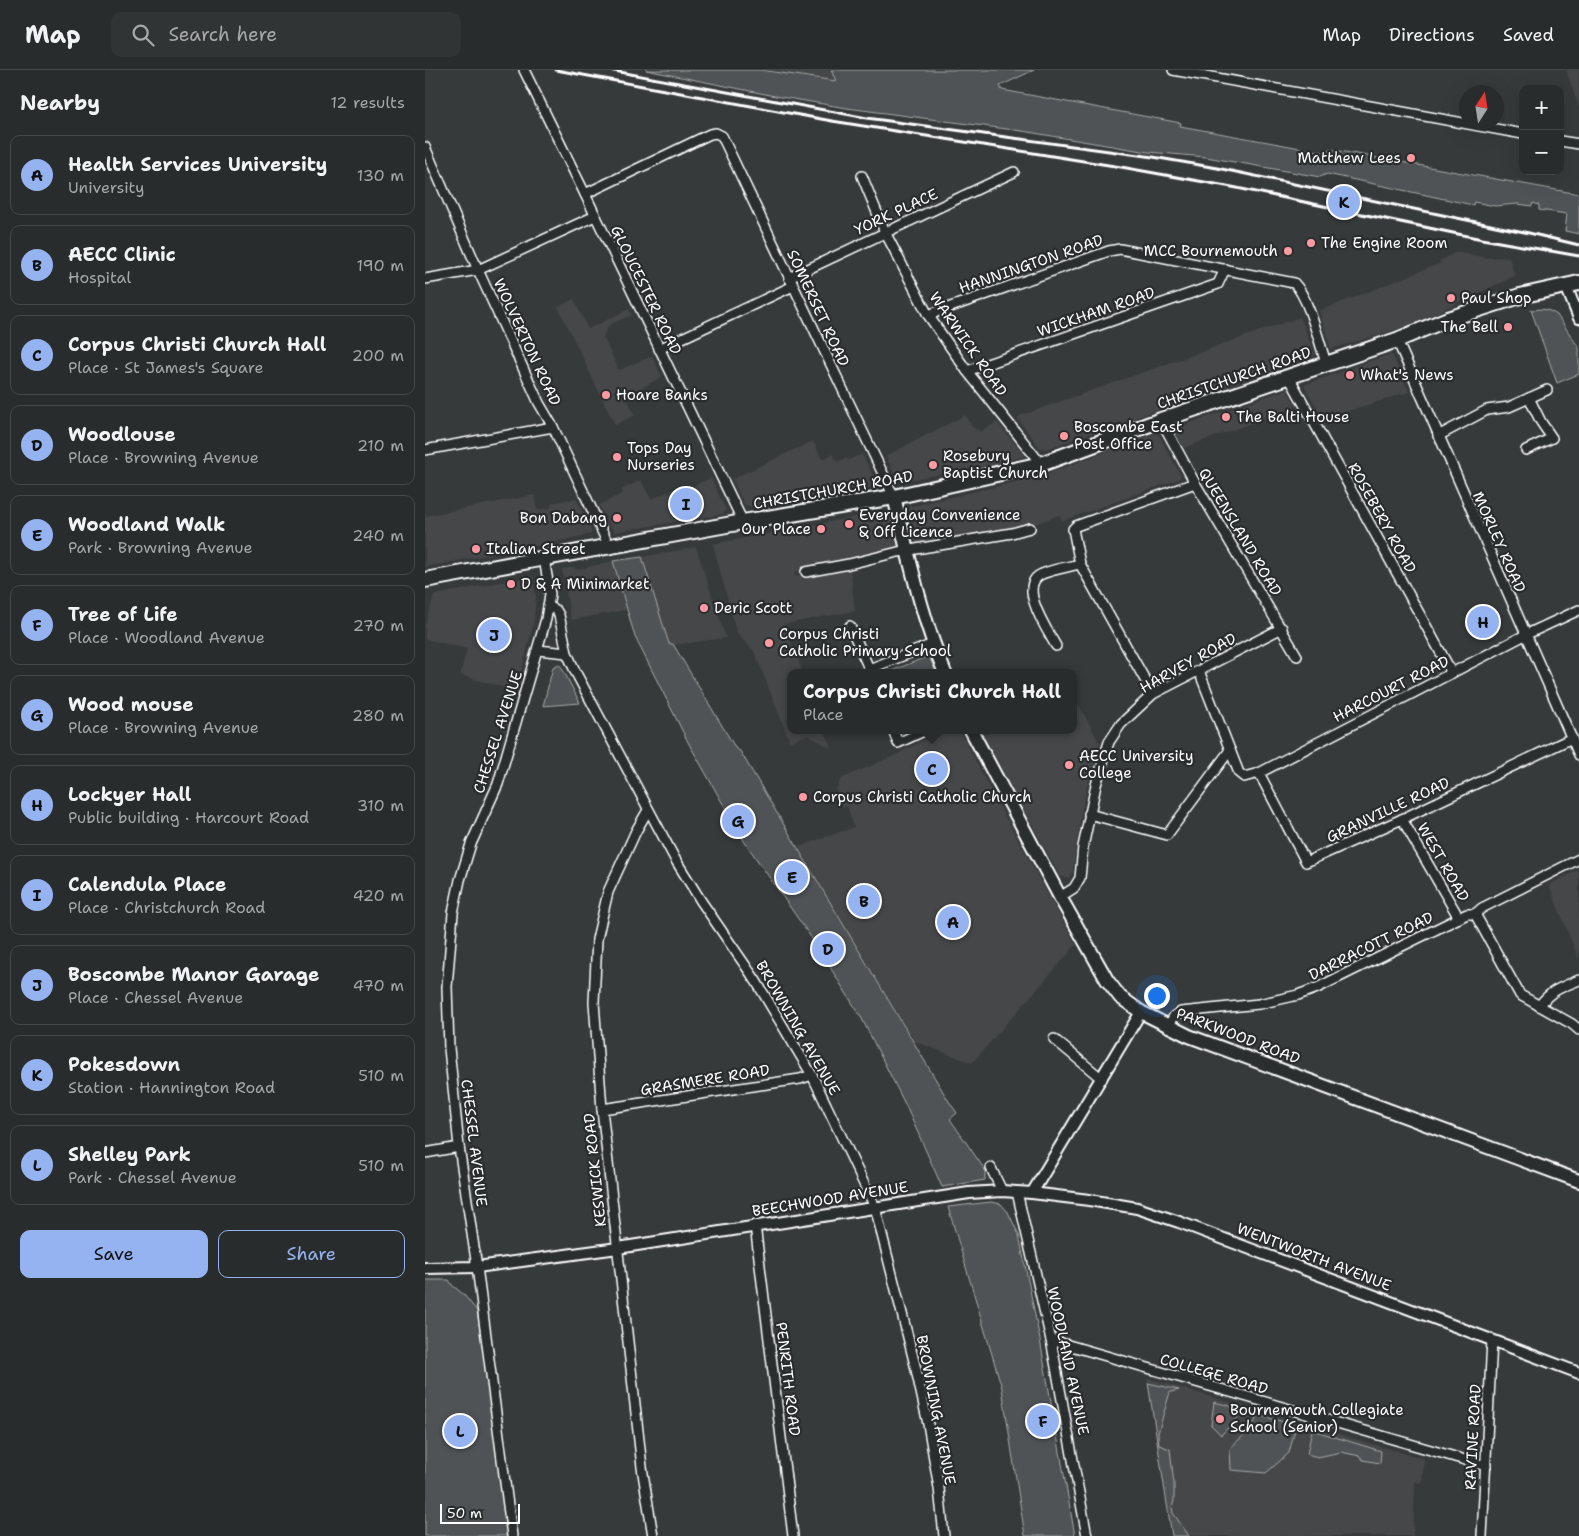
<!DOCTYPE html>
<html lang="en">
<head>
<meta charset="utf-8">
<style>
	:root { --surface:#292c2c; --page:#313434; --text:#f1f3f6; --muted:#a5a7a9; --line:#454848; --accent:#95b2f1 }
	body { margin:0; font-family:"Shantell Sans",sans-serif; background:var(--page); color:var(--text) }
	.controls { position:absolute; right:15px; top:15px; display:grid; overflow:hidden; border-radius:10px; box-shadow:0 5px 20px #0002 }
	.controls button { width:45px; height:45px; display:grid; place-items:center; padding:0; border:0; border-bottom:1px solid var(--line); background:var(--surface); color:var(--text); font:25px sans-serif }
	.compass { position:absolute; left:1034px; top:15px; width:45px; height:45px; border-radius:50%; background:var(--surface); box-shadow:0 5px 20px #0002; rotate:12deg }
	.scale { position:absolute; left:15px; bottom:12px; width:80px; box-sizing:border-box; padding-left:5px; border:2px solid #fff; border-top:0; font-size:14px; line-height:18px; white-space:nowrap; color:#fff; -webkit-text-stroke:4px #2a2d2e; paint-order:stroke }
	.you { position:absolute; left:731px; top:925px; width:18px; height:18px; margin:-12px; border:4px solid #fff; border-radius:50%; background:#1a73e8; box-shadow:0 0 0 8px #1a73e833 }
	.badge { display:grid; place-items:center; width:32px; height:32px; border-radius:50%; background:var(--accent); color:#111; font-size:16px; font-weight:700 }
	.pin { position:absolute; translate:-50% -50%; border:2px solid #fff; box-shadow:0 1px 5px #0006 }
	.popup { position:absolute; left:362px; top:599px; width:290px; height:65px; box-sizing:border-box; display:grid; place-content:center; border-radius:10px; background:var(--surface); filter:drop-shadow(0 1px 4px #0005); font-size:16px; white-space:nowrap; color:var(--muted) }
	.popup b { font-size:19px; color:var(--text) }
	.popup::after { content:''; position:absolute; left:50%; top:100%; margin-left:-10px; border:10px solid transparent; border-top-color:var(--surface) }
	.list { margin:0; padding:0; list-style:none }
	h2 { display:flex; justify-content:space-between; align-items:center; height:65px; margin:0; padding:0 20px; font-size:21px }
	h2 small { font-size:16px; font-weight:400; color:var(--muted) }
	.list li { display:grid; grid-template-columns:32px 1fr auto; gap:15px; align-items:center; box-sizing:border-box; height:80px; margin:0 10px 10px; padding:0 10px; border:1px solid var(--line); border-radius:10px }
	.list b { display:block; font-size:19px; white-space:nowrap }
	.list p { margin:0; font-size:16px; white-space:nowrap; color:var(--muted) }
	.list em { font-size:16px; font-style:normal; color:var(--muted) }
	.actions { display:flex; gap:10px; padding:15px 20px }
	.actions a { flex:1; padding:11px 0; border:1px solid var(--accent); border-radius:10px; text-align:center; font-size:18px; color:var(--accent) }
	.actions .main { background:var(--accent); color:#111 }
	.icon { flex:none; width:28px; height:28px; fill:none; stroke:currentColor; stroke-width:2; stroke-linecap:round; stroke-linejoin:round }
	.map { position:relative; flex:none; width:1154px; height:1466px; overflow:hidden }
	header { display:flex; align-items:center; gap:30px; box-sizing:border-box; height:70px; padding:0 25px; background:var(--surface); border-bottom:1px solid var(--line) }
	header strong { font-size:24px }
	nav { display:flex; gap:28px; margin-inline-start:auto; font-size:18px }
	.search { width:350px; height:45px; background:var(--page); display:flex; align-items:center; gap:12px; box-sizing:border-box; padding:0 18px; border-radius:10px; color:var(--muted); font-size:19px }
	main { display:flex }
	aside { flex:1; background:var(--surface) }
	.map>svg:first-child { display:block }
	.built { fill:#444748 }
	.green { fill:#505354; stroke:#a8a9aa }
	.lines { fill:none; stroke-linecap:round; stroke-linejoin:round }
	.minor-casing { stroke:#fff; stroke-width:12 }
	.tertiary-casing { stroke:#fff; stroke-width:14 }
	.secondary-casing { stroke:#fff; stroke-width:16 }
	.primary-casing { stroke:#fff; stroke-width:18 }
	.minor { stroke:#2a2d2e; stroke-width:9 }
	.tertiary { stroke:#2a2d2e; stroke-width:10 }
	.secondary { stroke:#2a2d2e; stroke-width:12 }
	.primary { stroke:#2a2d2e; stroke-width:14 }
	.rail { stroke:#fff; stroke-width:3 }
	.poi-dot { fill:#ff9aa2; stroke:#2a2d2e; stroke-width:2 }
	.labels { text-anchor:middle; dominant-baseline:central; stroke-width:4.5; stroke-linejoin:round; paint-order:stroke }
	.poi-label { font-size:15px; fill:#fff; stroke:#2a2d2e; text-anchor:start }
	.street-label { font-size:15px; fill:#fff; stroke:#2a2d2e }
</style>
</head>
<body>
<header>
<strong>Map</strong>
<div class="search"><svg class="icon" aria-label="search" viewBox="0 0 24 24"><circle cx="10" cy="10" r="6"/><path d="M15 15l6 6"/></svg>Search here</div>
<nav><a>Map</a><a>Directions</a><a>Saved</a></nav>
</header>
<main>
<aside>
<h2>Nearby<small>12 results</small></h2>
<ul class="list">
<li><span class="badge">A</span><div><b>Health Services University</b><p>University</p></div><em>130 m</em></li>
<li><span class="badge">B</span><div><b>AECC Clinic</b><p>Hospital</p></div><em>190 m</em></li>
<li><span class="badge">C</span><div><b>Corpus Christi Church Hall</b><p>Place · St James's Square</p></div><em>200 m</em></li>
<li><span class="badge">D</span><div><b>Woodlouse</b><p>Place · Browning Avenue</p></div><em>210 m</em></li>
<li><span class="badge">E</span><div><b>Woodland Walk</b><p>Park · Browning Avenue</p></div><em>240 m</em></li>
<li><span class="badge">F</span><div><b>Tree of Life</b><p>Place · Woodland Avenue</p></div><em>270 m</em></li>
<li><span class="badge">G</span><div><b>Wood mouse</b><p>Place · Browning Avenue</p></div><em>280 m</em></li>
<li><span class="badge">H</span><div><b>Lockyer Hall</b><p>Public building · Harcourt Road</p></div><em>310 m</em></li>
<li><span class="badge">I</span><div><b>Calendula Place</b><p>Place · Christchurch Road</p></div><em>420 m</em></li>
<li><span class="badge">J</span><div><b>Boscombe Manor Garage</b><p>Place · Chessel Avenue</p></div><em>470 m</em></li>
<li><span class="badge">K</span><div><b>Pokesdown</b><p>Station · Hannington Road</p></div><em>510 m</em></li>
<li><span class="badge">L</span><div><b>Shelley Park</b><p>Park · Chessel Avenue</p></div><em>510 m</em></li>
</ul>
<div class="actions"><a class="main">Save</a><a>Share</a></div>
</aside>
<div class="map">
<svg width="1154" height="1466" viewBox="0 0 1154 1466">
	<rect width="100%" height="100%" fill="#373a3b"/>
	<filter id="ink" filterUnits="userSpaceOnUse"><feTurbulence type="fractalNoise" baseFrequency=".02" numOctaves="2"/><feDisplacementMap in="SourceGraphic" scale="10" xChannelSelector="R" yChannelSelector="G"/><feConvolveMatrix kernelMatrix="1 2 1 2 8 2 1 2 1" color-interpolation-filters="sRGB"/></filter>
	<g filter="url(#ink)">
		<!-- built -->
		<g class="built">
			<path d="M 335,0 L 406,0 L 412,11 Z"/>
			<path d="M 1141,0 L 1154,0 L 1154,38 Z"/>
			<path d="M 1032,182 L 1063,188 L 1084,187 L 1090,206 L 983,256 L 906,279 L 894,241 L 1016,193 L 1014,191 Z"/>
			<path d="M 149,229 L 163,259 L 204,239 L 207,245 L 186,254 L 182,258 L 178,267 L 194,300 L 227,286 L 237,307 L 201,326 L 210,345 L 190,355 L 133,237 Z"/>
			<path d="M 875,247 L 890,285 L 621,379 L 615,378 L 593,349 L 594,346 Z"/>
			<path d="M 965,284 L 968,286 L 984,322 L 898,349 L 879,315 Z"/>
			<path d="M 862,319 L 871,337 L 759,378 L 748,359 Z"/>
			<path d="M 540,345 L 548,358 L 554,360 L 555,362 L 572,352 L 600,386 L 570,394 L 473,412 L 461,386 Z"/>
			<path d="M 731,363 L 734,365 L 756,406 L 754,409 L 637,451 L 635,445 L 609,454 L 491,475 L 483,437 L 616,406 Z"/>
			<path d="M 388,371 L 397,389 L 408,384 L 412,392 L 421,388 L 423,390 L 437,384 L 452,413 L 450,416 L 328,438 L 319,434 L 307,409 Z"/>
			<path d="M 286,408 L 301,440 L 298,444 L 190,462 L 185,457 L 174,435 L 198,423 L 197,419 L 216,410 L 226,429 L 263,414 L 265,417 Z"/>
			<path d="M 109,425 L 112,440 L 126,438 L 126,433 L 151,428 L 166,460 L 166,464 L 116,475 L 0,497 L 0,446 Z"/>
			<path d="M 461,441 L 465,444 L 473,480 L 420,493 L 369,502 L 370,506 L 425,497 L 430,541 L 359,554 L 378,603 L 366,603 L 366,660 L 400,660 L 406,678 L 382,665 L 365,672 L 329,581 L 313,565 L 311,561 L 288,474 Z"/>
			<path d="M 271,477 L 301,568 L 249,575 L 247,574 L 244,575 L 217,487 Z"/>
			<path d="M 188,491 L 202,540 L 146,550 L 137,499 L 150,497 L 151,500 Z"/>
			<path d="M 108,506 L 111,525 L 109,551 L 92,621 L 35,605 L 42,579 L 0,569 L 0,555 L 9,525 Z"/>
			<path d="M 648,624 L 675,674 L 663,712 L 657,739 L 648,801 L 644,808 L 641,808 L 635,806 L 558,665 L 570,660 L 648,660 Z"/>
			<path d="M 519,660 L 535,660 L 560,710 L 651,875 L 547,993 L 489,971 L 373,777 L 429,757 L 422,736 L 418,737 L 410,718 L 413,717 L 414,712 L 418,708 L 468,686 Z"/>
			<path d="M 1154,799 L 1154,890 L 1124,815 Z"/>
			<path d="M 722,1308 L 999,1389 L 997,1413 L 990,1412 L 988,1466 L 747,1466 Z"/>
		</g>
		<!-- green -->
		<g class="green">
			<path d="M 221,0 L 335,0 L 411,11 L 406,0 L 609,0 L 575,16 L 577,20 L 756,53 L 755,56 L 903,83 L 904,79 L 1154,124 L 1154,164 L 1140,161 L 1142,144 L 1114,140 L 1114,135 L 1108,133 L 1107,136 L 1092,134 L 1070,136 L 1049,132 L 1048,135 L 902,104 L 895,107 L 781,87 L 723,82 L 597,61 L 422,38 L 350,26 Z"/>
			<path d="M 1117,239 L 1125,241 L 1132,245 L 1154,278 L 1154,304 L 1132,313 L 1106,240 Z"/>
			<path d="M 217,487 L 244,574 L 248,574 L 311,679 L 315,681 L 523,1030 L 532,1043 L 525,1049 L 560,1100 L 560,1110 L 517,1117 L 481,1036 L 436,947 L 390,873 L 319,771 L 263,672 L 210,567 L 188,491 Z"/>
			<path d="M 504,586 L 511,603 L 461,603 Z"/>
			<path d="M 134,594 L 137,598 L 155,633 L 118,636 L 128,597 Z"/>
			<path d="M 566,1132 L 576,1134 L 583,1142 L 594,1165 L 615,1270 L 650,1466 L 600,1466 L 577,1318 L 523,1137 Z"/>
			<path d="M 0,1210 L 24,1210 L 27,1215 L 39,1225 L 52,1241 L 64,1311 L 82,1466 L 0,1466 Z"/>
			<path d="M 723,1313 L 754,1320 L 745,1322 L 733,1363 L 734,1375 L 745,1379 L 749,1414 L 749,1431 L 747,1437 L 748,1443 L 764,1466 L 747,1466 Z"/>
			<path d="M 789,1332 L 818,1339 L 811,1350 L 796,1365 L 786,1355 Z"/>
			<path d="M 832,1345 L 871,1355 L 864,1383 L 841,1403 L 806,1400 L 805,1379 C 814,1367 829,1361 832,1345 Z"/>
			<path d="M 887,1360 L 956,1381 L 955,1393 L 938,1390 L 935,1386 L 916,1382 L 893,1387 L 882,1384 Z"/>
		</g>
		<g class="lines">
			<!-- minor casing -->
			<g class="minor-casing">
				<g id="minor">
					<path d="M 99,0 L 160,124 L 318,452"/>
					<path d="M 748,0 L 1098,64"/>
					<path d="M 1135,71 L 1154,74"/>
					<path d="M 0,77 L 53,200 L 114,333 L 128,357 L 184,476"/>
					<path d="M 437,106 L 460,162 L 503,245 L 542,301 L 616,394"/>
					<path d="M 160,124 L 285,64 L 291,63 L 297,66 L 469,427"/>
					<path d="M 364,208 L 589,102"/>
					<path d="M 0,209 L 53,200 L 170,146"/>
					<path d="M 503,245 L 684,181 L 695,179 L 869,213 C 884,228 894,272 901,293"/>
					<path d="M 972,270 L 1154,685"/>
					<path d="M 234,279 L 368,216"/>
					<path d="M 542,301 L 793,214 L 800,199"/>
					<path d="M 864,307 L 1027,603"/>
					<path d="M 736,350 L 770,413 L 872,586"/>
					<path d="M 1013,366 L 1062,340 L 1084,337 L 1122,320"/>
					<path d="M 0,380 L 128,357"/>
					<path d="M 1101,380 L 1127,368 L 1116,352 L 1104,328"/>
					<path d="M 381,502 L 424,494 L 473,482 L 587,463 L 605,458"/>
					<path d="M 123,536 L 131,540 L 134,545 L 142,583 L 151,603 L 250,789 L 276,831 L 331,911 L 387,1005 L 450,1137 L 490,1295 L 503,1354 L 514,1418 L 519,1466"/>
					<path d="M 425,556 L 446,603"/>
					<path d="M 631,576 C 623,561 591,515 617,504 C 628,499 643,497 655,494"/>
					<path d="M 113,580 L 142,583"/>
					<path d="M 444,599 L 508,574"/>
					<path d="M 774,601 L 814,703 L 819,707 L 834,703 L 1100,565 L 1154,540"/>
					<path d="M 728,624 L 655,494 L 648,459 L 651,456 L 770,413"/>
					<path d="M 468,660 L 473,673 L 501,660"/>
					<path d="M 834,703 L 881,792 L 977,749 L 1147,668"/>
					<path d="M 223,740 L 211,761 L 183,822 L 172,869 L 169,932 L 177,1039 L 217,1397 L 228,1466"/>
					<path d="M 664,744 L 742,765 L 805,680"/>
					<path d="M 977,749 L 1034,848"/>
					<path d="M 635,827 L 649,818 L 655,808 L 658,777 L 671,715 L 684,672 L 696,654 L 728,624 L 857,558"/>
					<path d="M 1050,844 L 1095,925 L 1147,954 L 1154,960"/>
					<path d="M 1114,936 C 1126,920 1137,917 1154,910"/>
					<path d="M 743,957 L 749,946 L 756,942 L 834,934 L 873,925 L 892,918 L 1042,844 L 1050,844 L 1057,838 L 1154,789"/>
					<path d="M 629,969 L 677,1009"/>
					<path d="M 177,1039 L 375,1009 L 387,1005"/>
					<path d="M 0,1083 L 34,1077"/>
					<path d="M 566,1098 L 577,1121"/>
					<path d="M 592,1122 L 626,1270 L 662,1466"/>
					<path d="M 330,1155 L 368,1466"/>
					<path d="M 626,1270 L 1061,1396"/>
					<path d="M 87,1466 L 52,1197 L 34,1077 L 24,978 L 22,917 L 28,843 L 35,810 L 46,774 L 73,714 L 121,549 L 125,524 L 119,488"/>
					<path d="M 1057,1466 L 1067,1270"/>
				</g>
			</g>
			<!-- tertiary casing -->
			<g class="tertiary-casing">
				<g id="tertiary">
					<path d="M 1141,216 L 1154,248"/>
					<path d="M 607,1123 L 716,942"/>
					<path d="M 0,1198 L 52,1197 L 193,1178 L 544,1123 L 577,1121 L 607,1123 L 664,1130 L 712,1138 L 754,1152 L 1154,1303"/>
				</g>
			</g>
			<!-- secondary casing -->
			<g class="secondary-casing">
				<g id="secondary">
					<path d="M 469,427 C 484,486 496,546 520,603"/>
					<path d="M 546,660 L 635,827 L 682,910 L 695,927 L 716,942 L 764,966 L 1154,1111"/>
				</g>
			</g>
			<!-- primary casing -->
			<g class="primary-casing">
				<path id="primary" d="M 0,510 L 318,452 L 469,427 L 616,394 L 736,350 L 972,270 L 1023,249 L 1095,226 L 1154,213"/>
			</g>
			<!-- minor -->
			<use href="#minor" class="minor"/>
			<!-- tertiary -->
			<use href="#tertiary" class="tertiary"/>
			<!-- secondary -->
			<use href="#secondary" class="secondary"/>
			<!-- primary -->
			<use href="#primary" class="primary"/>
			<!-- rail -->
			<g class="rail">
				<path d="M 131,0 L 407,51 L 696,97 L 807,117 L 1057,169 L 1154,186"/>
				<path d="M 184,0 L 442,48 L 728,87 L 792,98 L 1104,163 L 1154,175"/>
			</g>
		</g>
	</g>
	<!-- markers -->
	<g class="poi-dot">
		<circle cx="986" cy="88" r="5"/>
		<circle cx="886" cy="173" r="5"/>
		<circle cx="863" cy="181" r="5"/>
		<circle cx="1026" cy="228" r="5"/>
		<circle cx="1083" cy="257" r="5"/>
		<circle cx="925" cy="305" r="5"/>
		<circle cx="181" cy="325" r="5"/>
		<circle cx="801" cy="347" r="5"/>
		<circle cx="639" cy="366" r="5"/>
		<circle cx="192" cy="387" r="5"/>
		<circle cx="508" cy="395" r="5"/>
		<circle cx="192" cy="448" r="5"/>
		<circle cx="424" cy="454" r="5"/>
		<circle cx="396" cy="459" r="5"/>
		<circle cx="51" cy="479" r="5"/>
		<circle cx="86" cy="514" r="5"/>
		<circle cx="279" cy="538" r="5"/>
		<circle cx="344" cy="573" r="5"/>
		<circle cx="644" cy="695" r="5"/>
		<circle cx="378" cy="727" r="5"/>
		<circle cx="795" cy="1349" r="5"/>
	</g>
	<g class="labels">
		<!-- poi labels -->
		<g class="poi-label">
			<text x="976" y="88" text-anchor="end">Matthew Lees</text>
			<text x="896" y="173">The Engine Room</text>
			<text x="853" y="181" text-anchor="end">MCC Bournemouth</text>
			<text x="1036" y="228">Paul Shop</text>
			<text x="1073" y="257" text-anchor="end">The Bell</text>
			<text x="935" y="305">What's News</text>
			<text x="191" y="325">Hoare Banks</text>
			<text x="811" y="347">The Balti House</text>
			<text x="649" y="357">Boscombe East<tspan x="649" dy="17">Post Office</tspan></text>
			<text x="202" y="378">Tops Day<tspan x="202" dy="17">Nurseries</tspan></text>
			<text x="518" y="386">Rosebury<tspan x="518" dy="17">Baptist Church</tspan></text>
			<text x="434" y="445">Everyday Convenience<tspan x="434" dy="17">&amp; Off Licence</tspan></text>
			<text x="182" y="448" text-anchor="end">Bon Dabang</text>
			<text x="386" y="459" text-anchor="end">Our Place</text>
			<text x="61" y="479">Italian Street</text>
			<text x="96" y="514">D &amp; A Minimarket</text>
			<text x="289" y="538">Deric Scott</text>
			<text x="354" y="564">Corpus Christi<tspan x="354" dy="17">Catholic Primary School</tspan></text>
			<text x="654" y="686">AECC University<tspan x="654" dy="17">College</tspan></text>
			<text x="388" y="727">Corpus Christi Catholic Church</text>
			<text x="805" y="1340">Bournemouth Collegiate<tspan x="805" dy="17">School (Senior)</tspan></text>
		</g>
		<!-- street labels -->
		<g class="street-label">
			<text transform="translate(471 142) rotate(-25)">YORK PLACE</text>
			<text transform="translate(606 194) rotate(-19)">HANNINGTON ROAD</text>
			<text transform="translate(221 220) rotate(64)">GLOUCESTER ROAD</text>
			<text transform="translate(393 238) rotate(65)">SOMERSET ROAD</text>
			<text transform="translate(671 242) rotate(-19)">WICKHAM ROAD</text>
			<text transform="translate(102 272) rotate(65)">WOLVERTON ROAD</text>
			<text transform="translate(543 274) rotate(55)">WARWICK ROAD</text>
			<text transform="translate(809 308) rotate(-19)">CHRISTCHURCH ROAD</text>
			<text transform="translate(408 420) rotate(-10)">CHRISTCHURCH ROAD</text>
			<text transform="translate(957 448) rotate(61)">ROSEBERY ROAD</text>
			<text transform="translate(815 462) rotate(59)">QUEENSLAND ROAD</text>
			<text transform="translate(1074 472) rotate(66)">MORLEY ROAD</text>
			<text transform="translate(763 593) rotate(-29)">HARVEY ROAD</text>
			<text transform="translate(966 619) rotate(-27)">HARCOURT ROAD</text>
			<text transform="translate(73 662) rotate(-72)">CHESSEL AVENUE</text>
			<text transform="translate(963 740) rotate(-25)">GRANVILLE ROAD</text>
			<text transform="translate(1018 792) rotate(60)">WEST ROAD</text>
			<text transform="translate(946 876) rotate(-26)">DARRACOTT ROAD</text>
			<text transform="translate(373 958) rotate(60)">BROWNING AVENUE</text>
			<text transform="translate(813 966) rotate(21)">PARKWOOD ROAD</text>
			<text transform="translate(280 1010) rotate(-9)">GRASMERE ROAD</text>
			<text transform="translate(49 1073) rotate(83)">CHESSEL AVENUE</text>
			<text transform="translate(170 1100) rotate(-96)">KESWICK ROAD</text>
			<text transform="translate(405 1129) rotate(-9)">BEECHWOOD AVENUE</text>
			<text transform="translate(889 1187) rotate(21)">WENTWORTH AVENUE</text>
			<text transform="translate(643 1291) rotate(78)">WOODLAND AVENUE</text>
			<text transform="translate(789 1304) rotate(16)">COLLEGE ROAD</text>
			<text transform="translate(363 1309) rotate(83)">PENRITH ROAD</text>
			<text transform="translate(511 1340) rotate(79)">BROWNING AVENUE</text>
			<text transform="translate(1048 1367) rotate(-87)">RAVINE ROAD</text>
		</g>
	</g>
</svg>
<div class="controls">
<button>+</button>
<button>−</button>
</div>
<svg class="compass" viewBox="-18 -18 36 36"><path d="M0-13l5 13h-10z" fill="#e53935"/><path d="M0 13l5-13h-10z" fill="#a5a7a9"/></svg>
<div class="scale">50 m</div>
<div class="you"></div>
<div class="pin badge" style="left:528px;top:852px">A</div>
<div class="pin badge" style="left:439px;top:831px">B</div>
<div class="pin badge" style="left:507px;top:699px">C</div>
<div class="popup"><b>Corpus Christi Church Hall</b>Place</div>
<div class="pin badge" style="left:403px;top:879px">D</div>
<div class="pin badge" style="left:367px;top:807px">E</div>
<div class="pin badge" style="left:618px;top:1351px">F</div>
<div class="pin badge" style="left:313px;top:751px">G</div>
<div class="pin badge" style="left:1058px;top:552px">H</div>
<div class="pin badge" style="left:261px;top:434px">I</div>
<div class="pin badge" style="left:69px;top:565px">J</div>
<div class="pin badge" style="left:919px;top:132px">K</div>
<div class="pin badge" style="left:35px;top:1361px">L</div>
</div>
</main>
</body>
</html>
